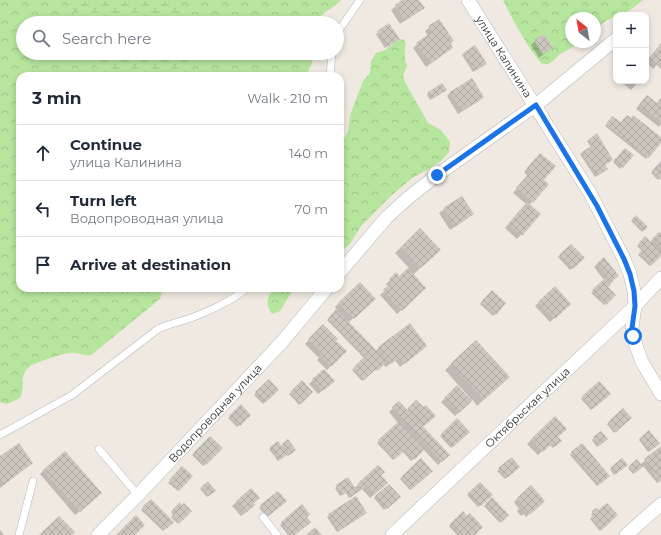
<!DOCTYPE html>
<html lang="en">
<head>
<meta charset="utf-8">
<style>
	:root { --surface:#fff; --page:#f6f6f7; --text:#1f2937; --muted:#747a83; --line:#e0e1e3 }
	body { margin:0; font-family:Montserrat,sans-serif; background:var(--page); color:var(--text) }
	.controls { position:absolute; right:12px; top:12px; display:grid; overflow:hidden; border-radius:8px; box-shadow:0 2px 6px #0003 }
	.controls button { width:36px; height:36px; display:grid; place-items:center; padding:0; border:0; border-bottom:1px solid var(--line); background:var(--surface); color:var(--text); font:20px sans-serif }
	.compass { position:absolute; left:565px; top:12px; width:36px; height:36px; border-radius:50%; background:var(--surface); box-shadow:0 2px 6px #0003; rotate:329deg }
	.stop { position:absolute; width:12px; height:12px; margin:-9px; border:3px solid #1a73e8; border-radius:50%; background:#fff }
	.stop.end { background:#1a73e8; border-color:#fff; box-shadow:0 1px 4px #0008 }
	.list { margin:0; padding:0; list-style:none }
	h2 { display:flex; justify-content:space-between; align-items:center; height:52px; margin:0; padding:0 16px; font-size:17px }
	h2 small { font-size:13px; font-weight:400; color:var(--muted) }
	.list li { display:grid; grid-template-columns:26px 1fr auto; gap:12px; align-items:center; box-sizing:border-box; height:56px; padding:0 16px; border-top:1px solid var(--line) }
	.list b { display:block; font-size:15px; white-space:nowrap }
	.list p { margin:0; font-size:13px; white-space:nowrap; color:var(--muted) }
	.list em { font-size:13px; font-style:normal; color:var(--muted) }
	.icon { flex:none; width:22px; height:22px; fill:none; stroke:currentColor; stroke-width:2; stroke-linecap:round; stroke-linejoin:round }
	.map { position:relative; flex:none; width:661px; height:535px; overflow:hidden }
	.search { position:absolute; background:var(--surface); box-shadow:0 2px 6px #0003; left:16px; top:16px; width:328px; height:44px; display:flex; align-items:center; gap:10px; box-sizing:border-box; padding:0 14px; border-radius:22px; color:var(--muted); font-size:15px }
	.panel { position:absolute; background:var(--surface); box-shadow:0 2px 6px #0003; left:16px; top:72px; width:328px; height:220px; border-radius:12px }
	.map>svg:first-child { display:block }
	.forest { fill:url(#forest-crowns); fill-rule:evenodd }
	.wetland { fill:url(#wetland-marsh) }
	.shadow { fill:#0003 }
	.building { fill:url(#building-cross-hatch) }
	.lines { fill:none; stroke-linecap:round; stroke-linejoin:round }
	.lane-casing { stroke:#b4b7c1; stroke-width:8 }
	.street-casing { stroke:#b4b7c1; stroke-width:14 }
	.lane { stroke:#fff; stroke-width:7 }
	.street { stroke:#fff; stroke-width:13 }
	.route { stroke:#1a73e8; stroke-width:5 }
	.labels { text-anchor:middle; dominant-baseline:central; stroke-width:3.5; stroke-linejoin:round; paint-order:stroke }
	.street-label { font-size:11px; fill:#2e2e2e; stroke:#fff }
</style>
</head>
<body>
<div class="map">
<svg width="661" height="535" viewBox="0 0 661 535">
	<defs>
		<pattern id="forest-crowns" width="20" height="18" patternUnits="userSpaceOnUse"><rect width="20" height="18" fill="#b6e59e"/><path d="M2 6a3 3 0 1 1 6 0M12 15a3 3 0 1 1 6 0" fill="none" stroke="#9dc588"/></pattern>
		<pattern id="wetland-marsh" width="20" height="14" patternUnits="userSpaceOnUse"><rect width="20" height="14" fill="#b6e59e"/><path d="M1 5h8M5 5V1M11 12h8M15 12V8" fill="none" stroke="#9dc588"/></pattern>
		<pattern id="building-cross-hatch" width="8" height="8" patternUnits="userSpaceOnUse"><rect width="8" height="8" fill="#cbc7bf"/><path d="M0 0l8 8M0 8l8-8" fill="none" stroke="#afaba4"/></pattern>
	</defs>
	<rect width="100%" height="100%" fill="#efe9e1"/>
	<!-- forest -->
	<g class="forest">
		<path d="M 0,0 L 68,0 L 70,7 L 80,23 L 23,23 L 23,53 L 94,53 L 100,76 L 20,76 L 20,288 L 163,288 L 160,299 L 91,355 C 81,356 77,352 70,353 C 64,353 33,363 29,367 C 27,368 26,370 25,372 C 20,380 25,388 20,398 L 7,404 L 0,402 Z"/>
		<path d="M 176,0 L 341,0 C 334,8 324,11 318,19 L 319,23 L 187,23 L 183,9 Z"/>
		<path d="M 503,0 L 643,0 C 636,6 626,14 616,15 L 616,16 L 604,22 L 595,31 L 595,18 L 571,18 L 571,42 L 582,42 L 560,54 L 554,60 L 548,64 L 542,64 C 526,45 514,22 503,0 ZM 544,34 L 553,48 L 543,54 L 534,40 Z"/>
		<path d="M 400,39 L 405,40 C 406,50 403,55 407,66 L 403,75 L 405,82 L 428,123 L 441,130 L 450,142 L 449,152 L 441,161 L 411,179 L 393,194 L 361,226 L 350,244 L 340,252 L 340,145 L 348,132 L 350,115 L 363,81 L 370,73 L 371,61 L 376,53 L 385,50 Z"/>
		<path d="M 194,53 L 316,53 L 306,76 L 197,76 Z"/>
		<path d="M 274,288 L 294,288 L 280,311 L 272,314 C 265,302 267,299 274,288 Z"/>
	</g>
	<!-- wetland -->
	<g class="wetland">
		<path d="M 68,0 L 176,0 L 183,9 L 187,23 L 80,23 L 70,7 Z"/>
		<path d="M 94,53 L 194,53 L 197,76 L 100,76 Z"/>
	</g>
	<!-- shadow -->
	<g class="shadow">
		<path d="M 404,0 L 418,0 L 423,8 L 400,24 L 391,10 Z"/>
		<path d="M 439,20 L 452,47 L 426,67 L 413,48 L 428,36 L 425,31 Z"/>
		<path d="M 388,24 L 397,41 L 385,48 L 376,34 Z"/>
		<path d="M 535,41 L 552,48 L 539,58 L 531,45 Z"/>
		<path d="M 661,44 L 661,69 L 657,65 L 653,69 L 646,62 Z"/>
		<path d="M 474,47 L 484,65 L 473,72 L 462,55 Z"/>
		<path d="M 620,81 L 639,81 L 631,90 Z"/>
		<path d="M 429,92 L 444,92 L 430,100 L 427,94 Z"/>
		<path d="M 451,92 L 483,97 L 479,101 L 458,114 L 447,96 Z"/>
		<path d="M 661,98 L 661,124 L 659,127 L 636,109 L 643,100 L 657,104 Z"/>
		<path d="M 612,117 L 621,124 L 661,138 L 661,142 L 646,159 L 605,126 Z"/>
		<path d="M 596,135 L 605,171 L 595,177 L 580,154 L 591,147 L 587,141 Z"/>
		<path d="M 625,149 L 632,155 L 620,169 L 613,162 Z"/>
		<path d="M 536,158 L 543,180 L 532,202 L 529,205 L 539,215 L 517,239 L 505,228 L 526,204 L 513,193 L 528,176 L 524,172 Z"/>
		<path d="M 661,161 L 661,177 L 658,180 L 651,173 Z"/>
		<path d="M 462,197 L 469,217 L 450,230 L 439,213 Z"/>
		<path d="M 636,216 L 646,227 L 642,232 L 631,221 Z"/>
		<path d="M 659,233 L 661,235 L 661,255 L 650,266 L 638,255 L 642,251 L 637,246 L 645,238 L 650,242 Z"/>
		<path d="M 571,245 L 583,258 L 570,270 L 558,257 Z"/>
		<path d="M 401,247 L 439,250 L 413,275 L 421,292 L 397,314 L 380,295 L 389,287 L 386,284 L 396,274 L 399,277 L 409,268 L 395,253 Z"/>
		<path d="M 598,263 L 614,280 L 607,287 L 614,295 L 604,305 L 591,293 L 604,280 L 594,267 Z"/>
		<path d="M 360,283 L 374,299 L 348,323 L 375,351 L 410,325 L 426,346 L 400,367 L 395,360 L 386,367 L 383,364 L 376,371 L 374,369 L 362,381 L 352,370 L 364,358 L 327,320 L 337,310 L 335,307 Z"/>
		<path d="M 555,288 L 570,304 L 550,322 L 535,306 Z"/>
		<path d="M 492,291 L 505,303 L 493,316 L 480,304 Z"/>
		<path d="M 323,325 L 335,341 L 345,351 L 327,370 L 317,360 L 319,358 L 305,344 Z"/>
		<path d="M 476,341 L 502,383 L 477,406 L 472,399 L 455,416 L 441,402 L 457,387 L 469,399 L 470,398 L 445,370 Z"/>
		<path d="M 313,380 L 329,385 L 318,394 L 309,384 Z"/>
		<path d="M 269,381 L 277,390 L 263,404 L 254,395 Z"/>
		<path d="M 302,382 L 312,392 L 299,405 L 289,394 Z"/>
		<path d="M 599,383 L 609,394 L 591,410 L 581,399 Z"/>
		<path d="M 416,401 L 424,409 L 434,416 L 422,427 L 448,455 L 438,465 L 423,449 L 411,461 L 402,451 L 393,460 L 377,443 L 398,423 L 389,412 L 399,402 L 407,410 Z"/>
		<path d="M 241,406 L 250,415 L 237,427 L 228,418 Z"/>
		<path d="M 623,410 L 630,418 L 614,433 L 607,424 Z"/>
		<path d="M 555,417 L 557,437 L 560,441 L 553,448 L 549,444 L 538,455 L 527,444 Z"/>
		<path d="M 457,420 L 468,432 L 451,448 L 440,436 Z"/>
		<path d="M 601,432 L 605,441 L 597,447 L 592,440 Z"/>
		<path d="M 210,437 L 221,448 L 203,466 L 192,455 Z"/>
		<path d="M 640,438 L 657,445 L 648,452 L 639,440 Z"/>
		<path d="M 288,441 L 293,452 L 288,456 L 286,454 L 278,461 L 269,449 L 271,448 L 281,447 Z"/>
		<path d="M 582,444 L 609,476 L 597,486 L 570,455 Z"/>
		<path d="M 661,447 L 661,480 L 657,483 L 643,466 L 633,474 L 628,468 L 637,461 L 640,465 Z"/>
		<path d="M 0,457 L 32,463 L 0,488 Z"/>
		<path d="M 512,458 L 519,467 L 505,479 L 497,471 Z"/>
		<path d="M 421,460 L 431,471 L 410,490 L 400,479 Z"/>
		<path d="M 625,466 L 614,475 L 610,469 L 612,467 Z"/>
		<path d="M 182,468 L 192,476 L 178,491 L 168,483 Z"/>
		<path d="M 44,470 L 96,497 L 75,515 L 40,474 Z"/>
		<path d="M 380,475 L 383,487 L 370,498 L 362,489 L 349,498 L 346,493 L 340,496 L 335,488 L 337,486 L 354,488 L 358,485 Z"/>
		<path d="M 208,482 L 214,491 L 207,497 L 200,489 Z"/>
		<path d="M 480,483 L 491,495 L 478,507 L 467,495 Z"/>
		<path d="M 389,485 L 399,497 L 384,510 L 374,498 Z"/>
		<path d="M 251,489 L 250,509 L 241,516 L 232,506 Z"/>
		<path d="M 278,492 L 285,501 L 267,517 L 259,508 Z"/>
		<path d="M 518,498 L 540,505 L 526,517 L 524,514 L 521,516 L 517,511 L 519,509 L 514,502 Z"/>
		<path d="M 492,499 L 508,515 L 500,523 L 484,506 Z"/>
		<path d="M 151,500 L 172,522 L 163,531 L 141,510 Z"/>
		<path d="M 180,504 L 191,511 L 178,524 L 171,517 L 173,515 L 171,512 Z"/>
		<path d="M 302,506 L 294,535 L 288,535 L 280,525 Z"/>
		<path d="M 596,509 L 598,512 L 617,515 L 600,531 L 590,519 L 593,516 L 591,514 Z"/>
		<path d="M 463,513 L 474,535 L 457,535 L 449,526 Z"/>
		<path d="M 364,514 L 337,532 L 327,517 L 329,515 Z"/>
		<path d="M 0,530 L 4,535 L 0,535 Z"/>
	</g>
	<!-- building -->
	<g class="building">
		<path d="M 402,0 L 419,0 L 425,8 L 405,21 L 395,5 Z"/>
		<path d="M 439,19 L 454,41 L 451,43 L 453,48 L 430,64 L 416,43 L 432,32 L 428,26 Z"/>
		<path d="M 389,23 L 400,39 L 388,47 L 377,31 Z"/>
		<path d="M 544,34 L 553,48 L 543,54 L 534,40 Z"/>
		<path d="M 661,43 L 661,61 L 658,65 L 649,58 Z"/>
		<path d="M 475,45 L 487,64 L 475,71 L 463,53 Z"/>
		<path d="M 472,78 L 484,97 L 462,111 L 450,92 Z"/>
		<path d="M 442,83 L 447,90 L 432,99 L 428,92 Z"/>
		<path d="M 647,95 L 657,103 L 661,98 L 661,122 L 639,105 Z"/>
		<path d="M 627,115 L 631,118 L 633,115 L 661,137 L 661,143 L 649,158 L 606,124 L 612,116 L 621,122 Z"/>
		<path d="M 597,133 L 613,160 L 605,165 L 608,169 L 597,176 L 582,152 L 593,145 L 589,139 Z"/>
		<path d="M 625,148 L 634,155 L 623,168 L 614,160 Z"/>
		<path d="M 540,153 L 556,166 L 544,180 L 549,184 L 533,203 L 516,188 L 531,171 L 527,168 Z"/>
		<path d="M 657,165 L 661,169 L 661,180 L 652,171 Z"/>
		<path d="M 462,196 L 474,214 L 455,227 L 443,208 Z"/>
		<path d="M 527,202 L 541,214 L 522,236 L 508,224 Z"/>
		<path d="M 636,215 L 648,227 L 644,231 L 632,219 Z"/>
		<path d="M 420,228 L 441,250 L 421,268 L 401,247 Z"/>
		<path d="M 659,232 L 661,233 L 661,248 L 652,239 Z"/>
		<path d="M 645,236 L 661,252 L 661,256 L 652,265 L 639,253 L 643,249 L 638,244 Z"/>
		<path d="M 571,244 L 585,258 L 573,269 L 559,255 Z"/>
		<path d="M 604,257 L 619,276 L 612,281 L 597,263 Z"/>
		<path d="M 408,268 L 426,288 L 402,311 L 383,290 L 392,282 L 389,279 L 396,272 L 399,276 Z"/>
		<path d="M 605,278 L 611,285 L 608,287 L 616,295 L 606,305 L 592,290 Z"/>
		<path d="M 360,282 L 376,299 L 354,319 L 338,303 Z"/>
		<path d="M 555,286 L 571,304 L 555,319 L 538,302 Z"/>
		<path d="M 492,290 L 506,303 L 496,315 L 481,302 Z"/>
		<path d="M 336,309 L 387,361 L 379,370 L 377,368 L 364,380 L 353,368 L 365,356 L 328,318 Z"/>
		<path d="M 410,323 L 427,346 L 405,364 L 400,357 L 391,364 L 378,347 Z"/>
		<path d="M 323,324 L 338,339 L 336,341 L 347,351 L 331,367 L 320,355 L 322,354 L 308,339 Z"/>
		<path d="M 476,340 L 510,377 L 484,400 L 451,363 Z"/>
		<path d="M 324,369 L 335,381 L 323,391 L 312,379 Z"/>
		<path d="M 269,379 L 279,390 L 265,403 L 255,392 Z"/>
		<path d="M 302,380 L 313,392 L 301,404 L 290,392 Z"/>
		<path d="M 599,381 L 611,394 L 593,409 L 582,396 Z"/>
		<path d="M 457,385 L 472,401 L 459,413 L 444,398 Z"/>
		<path d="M 416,400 L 424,407 L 426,405 L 436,416 L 424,426 L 408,408 Z"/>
		<path d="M 399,401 L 450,455 L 442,462 L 392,407 Z"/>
		<path d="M 241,404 L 251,415 L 240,426 L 229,416 Z"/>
		<path d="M 623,408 L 632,418 L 616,432 L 608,422 Z"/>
		<path d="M 555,416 L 567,429 L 558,437 L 562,441 L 555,447 L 552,443 L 543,452 L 531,439 Z"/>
		<path d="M 457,418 L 470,432 L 453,447 L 441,434 Z"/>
		<path d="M 398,422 L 424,450 L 414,460 L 405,450 L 395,459 L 378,440 Z"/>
		<path d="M 649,430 L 660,444 L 650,451 L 640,438 Z"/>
		<path d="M 601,431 L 608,439 L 599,446 L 593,437 Z"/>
		<path d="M 210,436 L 223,448 L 206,465 L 193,453 Z"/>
		<path d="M 288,439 L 296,450 L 290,455 L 282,444 Z"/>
		<path d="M 278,441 L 288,454 L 280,460 L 270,447 Z"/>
		<path d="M 19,443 L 33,463 L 3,485 L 0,481 L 0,456 Z"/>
		<path d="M 582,443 L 610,476 L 599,485 L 571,452 Z"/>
		<path d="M 661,446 L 661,481 L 660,482 L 652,473 L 654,471 L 644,459 Z"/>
		<path d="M 65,451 L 102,493 L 80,512 L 43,470 Z"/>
		<path d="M 512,457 L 520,467 L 507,478 L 498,468 Z"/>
		<path d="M 421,458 L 433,471 L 412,489 L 401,477 Z"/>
		<path d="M 622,458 L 628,465 L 616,474 L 611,467 Z"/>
		<path d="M 637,459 L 643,467 L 635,473 L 629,466 Z"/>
		<path d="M 378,465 L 385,472 L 381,475 L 388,483 L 375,494 L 367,485 L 362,490 L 357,484 Z"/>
		<path d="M 182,466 L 193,476 L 180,490 L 169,480 Z"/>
		<path d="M 348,477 L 358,492 L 351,497 L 348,492 L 342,495 L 336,485 Z"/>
		<path d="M 208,481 L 216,491 L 209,496 L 201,487 Z"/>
		<path d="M 480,482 L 493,495 L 481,506 L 468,493 Z"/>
		<path d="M 389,484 L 401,497 L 387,509 L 375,496 Z"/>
		<path d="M 531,485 L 545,501 L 531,514 L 528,511 L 526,513 L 520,506 L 523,504 L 517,498 Z"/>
		<path d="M 251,488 L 260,498 L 254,503 L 255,505 L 246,513 L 236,501 Z"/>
		<path d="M 278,491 L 287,501 L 269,516 L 260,505 Z"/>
		<path d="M 356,496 L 367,513 L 339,531 L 328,514 Z"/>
		<path d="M 492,497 L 509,515 L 502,522 L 485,504 Z"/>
		<path d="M 151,499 L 174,522 L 165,530 L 142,507 Z"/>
		<path d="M 180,502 L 182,505 L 184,503 L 192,511 L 180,523 L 172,515 L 175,513 L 172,510 Z"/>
		<path d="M 607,503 L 618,515 L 602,530 L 591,517 L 594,514 L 592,511 L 596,508 L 598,510 Z"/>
		<path d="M 302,504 L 310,514 L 307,517 L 311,522 L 295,535 L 291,535 L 281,522 Z"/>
		<path d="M 463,511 L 467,516 L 470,513 L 483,527 L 475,535 L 460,535 L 450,524 Z"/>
		<path d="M 136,515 L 145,525 L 135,535 L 116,535 Z"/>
		<path d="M 59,516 L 75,532 L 72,535 L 39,535 Z"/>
		<path d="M 315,527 L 322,535 L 306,535 Z"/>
	</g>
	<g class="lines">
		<!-- lane casing -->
		<g class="lane-casing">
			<g id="lane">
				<path d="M 337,33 L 360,0"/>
				<path d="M 330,76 L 332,53"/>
				<path d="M 0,435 L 72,395 L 158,329 C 168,324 180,322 191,318 C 211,310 230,302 247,288"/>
				<path d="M 99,449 L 138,495"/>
				<path d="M 263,517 L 277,535"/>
				<path d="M 19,535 L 33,481"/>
			</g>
		</g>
		<!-- street casing -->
		<g class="street-casing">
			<g id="street">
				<path id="s1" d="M 468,0 L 590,193 L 624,259 L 630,274 L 634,291 L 635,306 L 632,328 L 633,337 L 642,362 L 661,394"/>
				<path d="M 340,272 L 387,217 L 408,198 L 437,175 L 536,105 L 616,39"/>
				<path id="s2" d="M 98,535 L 138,495 L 281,343 L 327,288"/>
				<path id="s3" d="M 392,535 L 635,306 L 661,278"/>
				<path d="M 626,535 L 661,504"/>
			</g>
		</g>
		<!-- lane -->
		<use href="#lane" class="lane"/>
		<!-- street -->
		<use href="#street" class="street"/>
	</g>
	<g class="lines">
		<!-- route -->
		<path class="route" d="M 437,175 L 536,105 L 597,206 L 624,259 L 630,274 L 634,291 L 635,306 L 632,328 L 633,336"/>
	</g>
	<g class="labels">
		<!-- street labels -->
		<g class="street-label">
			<text stroke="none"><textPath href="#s1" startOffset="67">улица Калинина</textPath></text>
			<text stroke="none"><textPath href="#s3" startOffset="186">Октябрьская улица</textPath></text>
			<text stroke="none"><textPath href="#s2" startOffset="169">Водопроводная улица</textPath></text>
		</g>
	</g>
</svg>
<div class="controls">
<button>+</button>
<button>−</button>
</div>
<svg class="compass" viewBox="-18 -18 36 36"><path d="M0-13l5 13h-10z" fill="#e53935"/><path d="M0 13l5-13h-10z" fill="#747a83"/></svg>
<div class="stop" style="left:633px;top:336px"></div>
<div class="stop end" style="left:437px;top:175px"></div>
<div class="search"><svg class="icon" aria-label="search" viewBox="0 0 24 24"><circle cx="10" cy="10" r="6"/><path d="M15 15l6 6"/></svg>Search here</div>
<section class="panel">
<h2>3 min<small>Walk · 210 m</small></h2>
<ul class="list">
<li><svg class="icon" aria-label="ahead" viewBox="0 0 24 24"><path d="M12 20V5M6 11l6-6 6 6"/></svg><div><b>Continue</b><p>улица Калинина</p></div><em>140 m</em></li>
<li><svg class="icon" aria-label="left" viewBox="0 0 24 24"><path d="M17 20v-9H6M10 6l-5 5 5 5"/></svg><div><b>Turn left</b><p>Водопроводная улица</p></div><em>70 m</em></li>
<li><svg class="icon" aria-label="arrive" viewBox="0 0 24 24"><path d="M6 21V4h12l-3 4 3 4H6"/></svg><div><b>Arrive at destination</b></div></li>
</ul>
</section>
</div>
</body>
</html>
